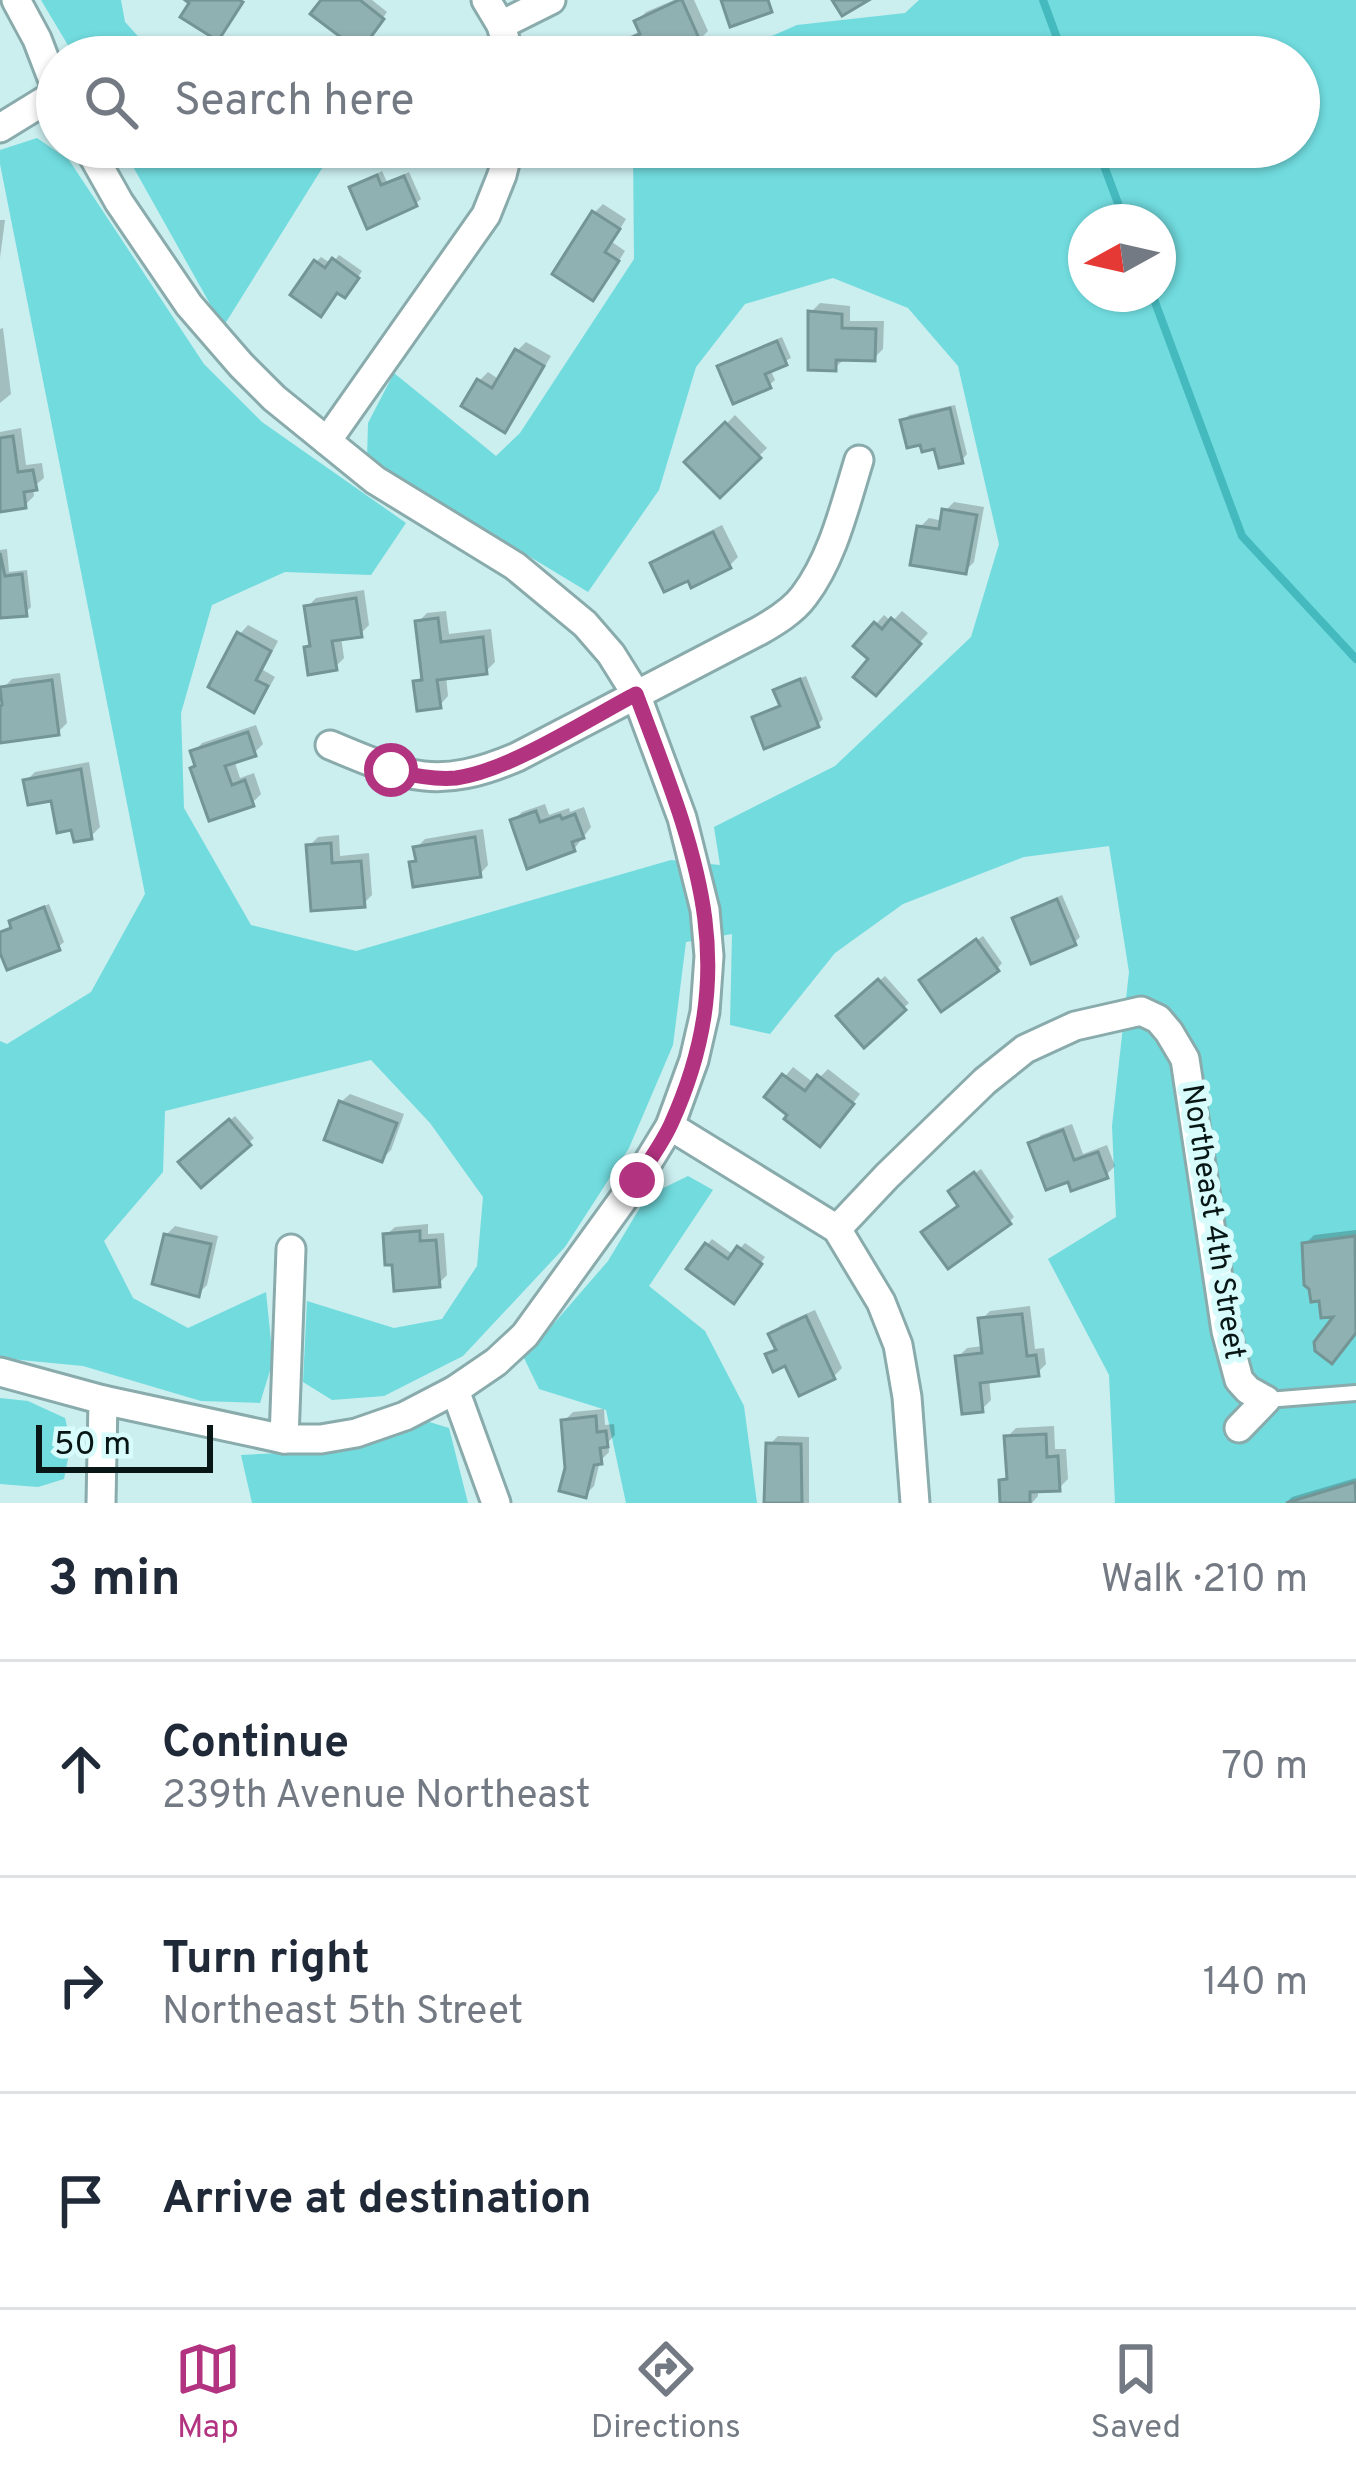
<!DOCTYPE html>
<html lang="en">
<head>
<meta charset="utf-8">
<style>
	:root { --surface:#fff; --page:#f6f6f7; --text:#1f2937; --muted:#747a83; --line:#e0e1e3; --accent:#b23380 }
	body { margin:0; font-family:Overpass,sans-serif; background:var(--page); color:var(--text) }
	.compass { position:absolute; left:1068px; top:204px; width:108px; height:108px; border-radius:50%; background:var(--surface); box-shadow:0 3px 9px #0004; rotate:262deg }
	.scale { position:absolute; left:36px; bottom:30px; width:177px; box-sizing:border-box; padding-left:12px; border:6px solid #091616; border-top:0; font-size:33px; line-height:42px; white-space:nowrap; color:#091616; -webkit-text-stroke:9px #d8fcfc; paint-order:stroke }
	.stop { position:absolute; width:36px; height:36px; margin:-27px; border:9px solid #b23380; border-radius:50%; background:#fff }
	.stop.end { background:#b23380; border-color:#fff; box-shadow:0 3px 12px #0008 }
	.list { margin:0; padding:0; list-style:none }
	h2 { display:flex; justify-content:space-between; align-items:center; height:156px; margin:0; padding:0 48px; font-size:51px }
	h2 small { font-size:39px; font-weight:400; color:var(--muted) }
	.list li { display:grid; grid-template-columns:78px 1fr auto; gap:36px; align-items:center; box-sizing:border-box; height:216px; padding:0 48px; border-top:3px solid var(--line) }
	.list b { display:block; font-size:45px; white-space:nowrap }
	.list p { margin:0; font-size:39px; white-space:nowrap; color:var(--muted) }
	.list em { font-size:39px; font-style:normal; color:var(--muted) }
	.icon { flex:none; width:66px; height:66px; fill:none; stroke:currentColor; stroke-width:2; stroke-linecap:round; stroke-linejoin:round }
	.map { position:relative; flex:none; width:1356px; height:1503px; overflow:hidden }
	.search { position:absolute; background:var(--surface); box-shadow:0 3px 9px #0004; left:36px; right:36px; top:36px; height:132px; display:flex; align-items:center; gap:30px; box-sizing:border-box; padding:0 42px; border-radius:66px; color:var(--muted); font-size:45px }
	.sheet { height:804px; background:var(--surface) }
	nav { display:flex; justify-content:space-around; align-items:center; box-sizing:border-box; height:168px; border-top:3px solid var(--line); background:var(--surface); font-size:33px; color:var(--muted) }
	nav a { display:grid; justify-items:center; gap:6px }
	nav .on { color:var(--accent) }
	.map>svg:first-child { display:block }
	.green { fill:#71dbde; fill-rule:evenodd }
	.shadow { fill:#0003 }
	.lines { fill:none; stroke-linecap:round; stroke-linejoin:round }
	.stream { stroke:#45babe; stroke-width:8 }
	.building { fill:#90b1b2; stroke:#749596; stroke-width:3 }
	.service-casing { stroke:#8aabac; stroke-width:20 }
	.minor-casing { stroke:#8aabac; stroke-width:33 }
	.service { stroke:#fff; stroke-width:14 }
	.minor { stroke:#fff; stroke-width:27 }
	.route { stroke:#b23380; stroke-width:15 }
	.labels { text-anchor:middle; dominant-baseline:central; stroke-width:12; stroke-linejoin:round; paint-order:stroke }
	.street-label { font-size:30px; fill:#091616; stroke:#d8fcfc }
</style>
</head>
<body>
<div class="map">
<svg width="1356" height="1503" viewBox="0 0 1356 1503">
	<rect width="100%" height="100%" fill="#cbeeef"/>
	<!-- green -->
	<g class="green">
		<path d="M 41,0 L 121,0 L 125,22 L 157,57 L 75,57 Z"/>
		<path d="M 919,0 L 1356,0 L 1356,1503 L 1115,1503 L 1109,1375 L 1048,1259 L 1116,1217 L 1112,1126 L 1129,972 L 1109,846 L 1024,857 L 903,904 L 835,953 L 770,1034 L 730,1025 L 732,934 L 686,942 L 673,1045 L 629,1148 L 565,1247 L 463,1356 L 384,1396 L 332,1400 L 303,1382 L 307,1301 L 394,1328 L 442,1319 L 477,1266 L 483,1197 L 430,1123 L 371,1060 L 165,1111 L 163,1172 L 104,1241 L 133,1298 L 188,1328 L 266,1292 L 273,1361 L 260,1403 L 201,1401 L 83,1366 L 0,1358 L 0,1041 L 7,1044 L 91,992 L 145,894 L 0,164 L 0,150 L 37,138 L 69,160 L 204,364 L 262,422 L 406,523 L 371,575 L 285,572 L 212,605 L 181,713 L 184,808 L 251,925 L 356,951 L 671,860 L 720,865 L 714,827 L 835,766 L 971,637 L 999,544 L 958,366 L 908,308 L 833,278 L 745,304 L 696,367 L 659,490 L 588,592 L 367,458 L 368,423 L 394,373 L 496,456 L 520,433 L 634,259 L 633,147 L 1299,147 L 1299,57 L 723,57 L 797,25 L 905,13 ZM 1086,222 L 1158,222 L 1158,294 L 1086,294 Z"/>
		<path d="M 122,147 L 340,147 L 321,170 L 223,327 Z"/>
		<path d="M 688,1176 L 713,1190 L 649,1286 L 705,1331 L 744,1406 L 757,1503 L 626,1503 L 606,1410 L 539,1389 L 524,1358 L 608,1261 L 647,1196 Z"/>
		<path d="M 0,1398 L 28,1401 L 65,1418 L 71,1443 L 64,1479 L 38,1487 L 0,1484 Z"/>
		<path d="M 423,1420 L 449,1428 L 468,1503 L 252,1503 L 241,1455 L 323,1451 Z"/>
	</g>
	<!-- shadow -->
	<g class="shadow">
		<path d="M 324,0 L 372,0 L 387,12 L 370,35 Z"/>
		<path d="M 674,0 L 694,0 L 708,31 L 699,40 L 662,57 L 626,57 L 621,45 L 630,36 L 641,31 L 637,21 L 646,12 Z"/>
		<path d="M 382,171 L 387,182 L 409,172 L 421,199 L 415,204 L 352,188 Z"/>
		<path d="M 603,204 L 626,219 L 612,242 L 625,251 L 602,288 L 593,297 L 594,213 Z"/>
		<path d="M 0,220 L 5,220 L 0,258 Z"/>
		<path d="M 339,255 L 362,271 L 350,289 L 316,262 L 321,257 L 332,264 Z"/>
		<path d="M 820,303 L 850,306 L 850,321 L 884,321 L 883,349 L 874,358 L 845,358 L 835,368 L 811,312 Z"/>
		<path d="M 3,328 L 11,394 L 0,403 L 0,329 Z"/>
		<path d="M 782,337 L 791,358 L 770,369 L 775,380 L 769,385 L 721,366 L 726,361 Z"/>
		<path d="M 526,342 L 551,356 L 513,420 L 504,429 L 479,381 L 488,372 L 500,380 L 518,350 Z"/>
		<path d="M 955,405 L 967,454 L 962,460 L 936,446 L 904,421 L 909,415 Z"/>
		<path d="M 735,415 L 767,448 L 720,494 L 689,462 Z"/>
		<path d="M 21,428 L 26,465 L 42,463 L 44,478 L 33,487 L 34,496 L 25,505 L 0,509 L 0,432 Z"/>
		<path d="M 954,502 L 984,507 L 974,562 L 965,571 L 920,527 L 929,518 L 943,521 L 945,511 Z"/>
		<path d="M 722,525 L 738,557 L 729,566 L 654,563 L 662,555 Z"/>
		<path d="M 7,549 L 9,572 L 27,570 L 31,607 L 25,613 L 0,615 L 0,550 Z"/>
		<path d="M 364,590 L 369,625 L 360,634 L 341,637 L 344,658 L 335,667 L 307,648 L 312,643 L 307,607 L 316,598 Z"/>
		<path d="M 446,611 L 449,634 L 491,629 L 495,662 L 486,671 L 446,676 L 448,696 L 440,705 L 416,682 L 424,674 L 418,622 L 427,613 Z"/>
		<path d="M 902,611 L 928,633 L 884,683 L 873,659 L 876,624 L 884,615 L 892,622 Z"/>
		<path d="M 248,625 L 278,641 L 263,670 L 275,677 L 262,700 L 253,709 L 240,634 Z"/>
		<path d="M 60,673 L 67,723 L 58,732 L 0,715 L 0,706 L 5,701 L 3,688 L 12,679 Z"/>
		<path d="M 806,676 L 823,719 L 818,724 L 755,718 L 761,713 L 782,704 L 777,691 L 782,685 Z"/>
		<path d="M 256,725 L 263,744 L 254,753 L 234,760 L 240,778 L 254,773 L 261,794 L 252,803 L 194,752 L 202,743 Z"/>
		<path d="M 89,762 L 100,827 L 91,836 L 53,797 L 26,781 L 35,772 Z"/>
		<path d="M 545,804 L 549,815 L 569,808 L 570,812 L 584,807 L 591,827 L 574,849 L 513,821 L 522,812 Z"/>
		<path d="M 483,829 L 488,865 L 480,874 L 413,863 L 418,857 L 416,848 L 425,839 Z"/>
		<path d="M 339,835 L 340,856 L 369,853 L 372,895 L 363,904 L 309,846 L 318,837 Z"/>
		<path d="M 1062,895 L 1080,937 L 1075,942 L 1015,919 L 1020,913 Z"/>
		<path d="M 49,904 L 64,942 L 58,947 L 0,944 L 0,932 L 14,926 L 12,921 L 18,916 Z"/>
		<path d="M 983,936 L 1002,963 L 997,969 L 928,975 Z"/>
		<path d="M 885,976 L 909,1003 L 864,1043 L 840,1016 Z"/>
		<path d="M 793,1067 L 814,1083 L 828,1069 L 860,1094 L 829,1135 L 791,1114 L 768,1097 Z"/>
		<path d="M 350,1094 L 404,1114 L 391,1150 L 382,1159 L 341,1102 Z"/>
		<path d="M 235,1116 L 254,1138 L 201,1184 L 182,1162 Z"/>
		<path d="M 1072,1124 L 1083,1154 L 1107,1145 L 1115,1166 L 1106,1175 L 1070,1179 L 1032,1144 L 1041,1135 Z"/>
		<path d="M 981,1169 L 1014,1217 L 1009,1222 L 957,1186 Z"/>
		<path d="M 428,1224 L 428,1234 L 444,1233 L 447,1275 L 438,1284 L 394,1262 L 386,1235 L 395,1227 Z"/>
		<path d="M 175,1226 L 218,1236 L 207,1285 L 198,1294 L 166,1235 Z"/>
		<path d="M 1356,1230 L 1356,1331 L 1340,1351 L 1340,1313 L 1322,1298 L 1305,1244 L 1314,1235 Z"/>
		<path d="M 712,1239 L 734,1255 L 745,1243 L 765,1257 L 739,1294 L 707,1245 Z"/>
		<path d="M 1030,1306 L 1035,1349 L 1044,1348 L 1046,1364 L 1037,1373 L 989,1379 L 991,1400 L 982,1409 L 958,1357 L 967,1348 L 984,1346 L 981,1320 L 990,1311 Z"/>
		<path d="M 815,1310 L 842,1368 L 833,1377 L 768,1355 L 777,1346 L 772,1334 L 781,1325 Z"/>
		<path d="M 604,1409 L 605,1425 L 614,1424 L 615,1435 L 608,1442 L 609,1452 L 600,1461 L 594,1486 L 585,1495 L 568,1468 L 564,1421 L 573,1412 Z"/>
		<path d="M 1054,1426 L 1055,1449 L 1066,1449 L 1068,1479 L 1059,1488 L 1038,1489 L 1038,1496 L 1032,1503 L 1003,1503 L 1002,1481 L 1009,1474 L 1007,1437 L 1016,1428 Z"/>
		<path d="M 778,1436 L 809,1437 L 809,1503 L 767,1503 L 769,1445 Z"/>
		<path d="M 1356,1478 L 1356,1503 L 1286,1503 L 1292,1497 Z"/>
	</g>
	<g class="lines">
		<!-- stream -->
		<g class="stream">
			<path d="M 1043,0 L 1064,57"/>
			<path d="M 1097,147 L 1125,222"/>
			<path d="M 1152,294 L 1242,536 L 1356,659"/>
		</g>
	</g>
	<!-- building -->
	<g class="building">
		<path d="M 185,0 L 239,0 L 243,2 L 218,41 L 180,17 L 189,3 Z"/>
		<path d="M 321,0 L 360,0 L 384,19 L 365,45 L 357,38 L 351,45 L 310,14 Z"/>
		<path d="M 679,0 L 682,0 L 701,43 L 669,57 L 623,57 L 617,44 L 640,34 L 634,21 Z"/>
		<path d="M 721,0 L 768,0 L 772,12 L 730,27 Z"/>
		<path d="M 832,0 L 869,0 L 842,16 Z"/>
		<rect x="374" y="147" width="59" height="3"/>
		<path d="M 587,147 L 618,147 L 617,161 L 592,159 L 593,151 L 587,150 Z"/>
		<path d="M 377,175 L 381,185 L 404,176 L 417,206 L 367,229 L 349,187 Z"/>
		<path d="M 592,211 L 620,229 L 605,252 L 619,261 L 593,301 L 552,274 Z"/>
		<path d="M 332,258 L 359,278 L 345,298 L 337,293 L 321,317 L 290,295 L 314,260 L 325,268 Z"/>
		<path d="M 808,311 L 842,314 L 842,328 L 876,329 L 875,361 L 836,360 L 836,371 L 808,370 Z"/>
		<path d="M 777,341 L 787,365 L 765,374 L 771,388 L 733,404 L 717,366 Z"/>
		<path d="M 515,349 L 544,366 L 505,433 L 461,406 L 477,379 L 492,388 Z"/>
		<path d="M 950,408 L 963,463 L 939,468 L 934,449 L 922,452 L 920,445 L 907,448 L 900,420 Z"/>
		<path d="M 725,422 L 761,458 L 720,498 L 684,462 Z"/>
		<path d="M 13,436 L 18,472 L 33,470 L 37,490 L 24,492 L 26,508 L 0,512 L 0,438 Z"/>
		<path d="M 942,509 L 977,515 L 966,574 L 910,565 L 917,526 L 939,529 Z"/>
		<path d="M 713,532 L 731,568 L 691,588 L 688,581 L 664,592 L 650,563 Z"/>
		<path d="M 0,553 L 5,576 L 22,574 L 27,616 L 0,618 Z"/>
		<path d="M 356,598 L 362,637 L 332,641 L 337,670 L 308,675 L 304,647 L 310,646 L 304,606 Z"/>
		<path d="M 438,618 L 441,642 L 483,637 L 487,674 L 437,680 L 441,708 L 417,711 L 413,681 L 422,680 L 415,621 Z"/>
		<path d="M 891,618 L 921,644 L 876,696 L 853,677 L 868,659 L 853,646 L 874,622 L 882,629 Z"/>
		<path d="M 237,632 L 271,651 L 256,680 L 268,686 L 254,713 L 208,687 Z"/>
		<path d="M 800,679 L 819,727 L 764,749 L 752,717 L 780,706 L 773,690 Z"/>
		<path d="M 52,680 L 59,735 L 0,743 L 0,706 L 2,705 L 0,687 Z"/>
		<path d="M 248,732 L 256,756 L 225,766 L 232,785 L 245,780 L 254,806 L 209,821 L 190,768 L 195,766 L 190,751 Z"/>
		<path d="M 81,769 L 92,839 L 74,842 L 71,830 L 57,833 L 51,801 L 28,805 L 23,780 Z"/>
		<path d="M 536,811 L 540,822 L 560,815 L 562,819 L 575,814 L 584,838 L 572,842 L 575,851 L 527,869 L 510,820 Z"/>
		<path d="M 475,837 L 481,877 L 413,887 L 409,862 L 416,861 L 413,847 Z"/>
		<path d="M 331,843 L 332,863 L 361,861 L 365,907 L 311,911 L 306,845 Z"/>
		<path d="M 1057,899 L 1076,945 L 1031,964 L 1012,918 Z"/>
		<path d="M 44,907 L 60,950 L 7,970 L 0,953 L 0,932 L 11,928 L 9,921 Z"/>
		<path d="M 976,939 L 999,971 L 941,1012 L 919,980 Z"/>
		<path d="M 878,979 L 906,1010 L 864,1048 L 836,1016 Z"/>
		<path d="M 782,1074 L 805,1091 L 817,1075 L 854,1104 L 820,1147 L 784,1119 L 787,1115 L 764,1097 Z"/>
		<path d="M 339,1101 L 397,1123 L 382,1162 L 324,1140 Z"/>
		<path d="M 229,1119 L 251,1145 L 201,1188 L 178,1162 Z"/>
		<path d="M 1063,1130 L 1074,1160 L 1098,1152 L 1108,1178 L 1071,1191 L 1068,1182 L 1046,1190 L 1028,1143 Z"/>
		<path d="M 974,1172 L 1011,1224 L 948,1269 L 921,1232 L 958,1206 L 948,1191 Z"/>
		<path d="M 420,1231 L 420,1241 L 436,1240 L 440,1287 L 394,1291 L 392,1265 L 385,1265 L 383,1234 Z"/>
		<path d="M 164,1234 L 211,1244 L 199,1297 L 152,1284 Z"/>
		<path d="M 1355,1236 L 1356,1333 L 1332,1364 L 1315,1351 L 1314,1342 L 1333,1317 L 1321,1318 L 1319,1301 L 1311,1302 L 1309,1289 L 1304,1285 L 1302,1243 Z"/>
		<path d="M 705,1243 L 728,1259 L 737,1246 L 762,1264 L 734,1304 L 686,1269 Z"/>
		<path d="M 1022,1314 L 1027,1356 L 1036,1355 L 1039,1376 L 980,1383 L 983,1412 L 962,1414 L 955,1356 L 982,1353 L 978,1318 Z"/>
		<path d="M 806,1316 L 835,1379 L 799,1396 L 785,1366 L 773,1372 L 765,1354 L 776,1350 L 768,1334 Z"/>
		<path d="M 596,1416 L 597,1432 L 606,1431 L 608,1447 L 600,1448 L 602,1464 L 594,1465 L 586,1498 L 559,1491 L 565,1468 L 561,1420 Z"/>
		<path d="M 1046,1434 L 1047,1457 L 1058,1456 L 1060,1491 L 1030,1492 L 1030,1503 L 1000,1503 L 999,1480 L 1007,1479 L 1004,1436 Z"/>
		<path d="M 766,1443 L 801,1444 L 802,1503 L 764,1503 Z"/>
		<path d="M 1355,1482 L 1356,1503 L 1286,1503 Z"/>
	</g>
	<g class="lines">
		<!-- service casing -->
		<g class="service-casing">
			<path id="service" d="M 1266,1400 L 1356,1393"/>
		</g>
		<!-- minor casing -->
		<g class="minor-casing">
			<g id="minor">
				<path d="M 16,0 L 37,39 L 57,91"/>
				<path d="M 486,0 L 501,25 L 510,57"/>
				<path d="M 501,25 L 551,0"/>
				<path d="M 0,128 L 57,93"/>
				<path d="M 327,441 L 486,215 L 502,175 L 509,147"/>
				<path d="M 330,745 C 406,777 437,791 517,757 L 759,631 C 775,622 793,611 804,596 C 833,558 845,505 859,460"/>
				<path d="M 670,1126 L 837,1229 L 881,1302 L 898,1345 L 907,1397 L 915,1503"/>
				<path d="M 837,1229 L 887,1176 L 985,1081 L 1025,1049 L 1075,1026 L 1141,1011 L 1158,1019 L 1169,1032 L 1185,1059 L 1226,1331 L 1239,1380 L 1248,1390 L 1266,1400 L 1239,1428"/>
				<path d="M 0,1372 L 103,1400 L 284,1439 L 321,1439 L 356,1433 L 405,1416 L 455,1390 L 496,1362 L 525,1335 L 637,1180 L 670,1126 L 694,1060 L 705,1012 L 709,956 L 705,910 L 682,818 L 636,694 L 611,654 L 585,624 L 515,566 L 375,480 L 274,398 L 241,365 L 189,305 L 119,202 L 88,147"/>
				<path d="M 455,1390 L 496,1503"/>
				<path d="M 284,1439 L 291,1249"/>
				<path d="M 101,1503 L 103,1400"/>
			</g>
		</g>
		<!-- service -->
		<use href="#service" class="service"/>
		<!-- minor -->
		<use href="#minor" class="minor"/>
	</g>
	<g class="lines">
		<!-- route -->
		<path class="route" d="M 391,770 C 412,775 434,780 456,778 C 509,771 588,719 636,694 C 694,849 745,961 671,1124 C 662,1144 648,1162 637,1180"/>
	</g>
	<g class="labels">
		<!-- street labels -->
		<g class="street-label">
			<text transform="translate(1212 1222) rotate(81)">Northeast 4th Street</text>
		</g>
	</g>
</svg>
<svg class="compass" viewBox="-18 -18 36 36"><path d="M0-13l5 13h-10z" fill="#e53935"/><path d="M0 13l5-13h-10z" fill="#747a83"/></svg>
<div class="scale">50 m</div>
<div class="stop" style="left:391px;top:770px"></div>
<div class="stop end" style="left:637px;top:1180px"></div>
<div class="search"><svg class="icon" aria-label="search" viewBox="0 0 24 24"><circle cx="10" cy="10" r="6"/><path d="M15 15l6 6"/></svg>Search here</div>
</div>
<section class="sheet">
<h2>3 min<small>Walk · 210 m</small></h2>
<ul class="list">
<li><svg class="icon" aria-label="ahead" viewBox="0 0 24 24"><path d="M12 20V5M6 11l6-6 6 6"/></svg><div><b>Continue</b><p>239th Avenue Northeast</p></div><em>70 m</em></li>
<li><svg class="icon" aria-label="right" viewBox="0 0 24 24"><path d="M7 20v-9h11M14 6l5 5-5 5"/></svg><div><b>Turn right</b><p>Northeast 5th Street</p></div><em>140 m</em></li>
<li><svg class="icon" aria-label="arrive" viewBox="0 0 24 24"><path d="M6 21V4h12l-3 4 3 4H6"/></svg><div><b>Arrive at destination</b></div></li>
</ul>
</section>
<nav>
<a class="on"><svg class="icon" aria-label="map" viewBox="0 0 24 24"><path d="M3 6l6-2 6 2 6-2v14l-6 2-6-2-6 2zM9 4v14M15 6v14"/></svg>Map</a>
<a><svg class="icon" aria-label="directions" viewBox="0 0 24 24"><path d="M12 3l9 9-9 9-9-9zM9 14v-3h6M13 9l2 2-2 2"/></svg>Directions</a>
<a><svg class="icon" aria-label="saved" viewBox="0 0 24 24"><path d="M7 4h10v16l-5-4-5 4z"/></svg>Saved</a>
</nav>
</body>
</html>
